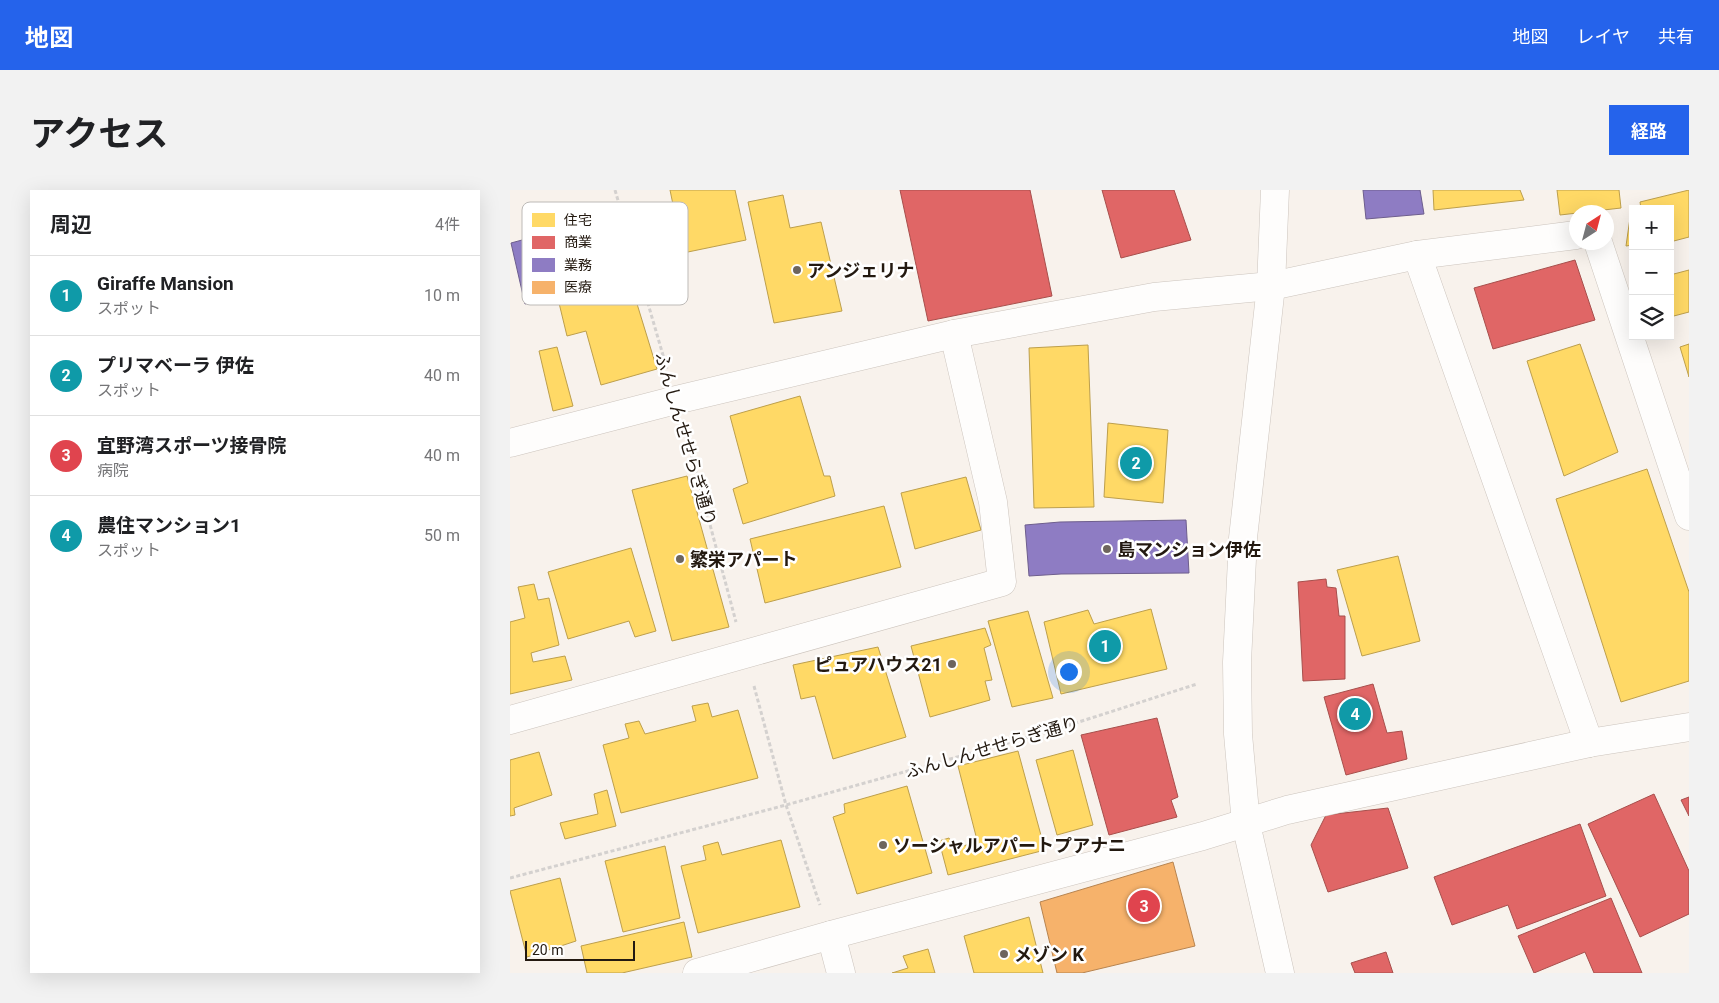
<!DOCTYPE html>
<html lang="ja">
<head>
<meta charset="utf-8">
<style>
	:root { --surface:#fff; --page:#f2f2f2; --text:#202124; --muted:#757577; --line:#e0e0e0; --accent:#2563eb }
	body { margin:0; font-family:Roboto,"Noto Sans JP",sans-serif; background:var(--page); color:var(--text) }
	.controls { position:absolute; right:15px; top:15px; display:grid; overflow:hidden; border-radius:0px; box-shadow:0 5px 20px #0002 }
	.controls button { width:45px; height:45px; display:grid; place-items:center; padding:0; border:0; border-bottom:1px solid var(--line); background:var(--surface); color:var(--text); font:25px sans-serif }
	.compass { position:absolute; left:1059px; top:15px; width:45px; height:45px; border-radius:50%; background:var(--surface); box-shadow:0 5px 20px #0002; rotate:36deg }
	.scale { position:absolute; left:15px; bottom:12px; width:110px; box-sizing:border-box; padding-left:5px; border:2px solid #231910; border-top:0; font-size:14px; line-height:18px; white-space:nowrap; color:#231910; -webkit-text-stroke:4px #fff; paint-order:stroke }
	.you { position:absolute; left:558px; top:481px; width:18px; height:18px; margin:-12px; border:4px solid #fff; border-radius:50%; background:#1a73e8; box-shadow:0 0 0 8px #1a73e833 }
	.badge { display:grid; place-items:center; width:32px; height:32px; border-radius:50%; background:var(--accent); color:#fff; font-size:16px; font-weight:700 }
	.pin { position:absolute; translate:-50% -50%; border:2px solid #fff; box-shadow:0 1px 5px #0006 }
	.list { margin:0; padding:0; list-style:none }
	h2 { display:flex; justify-content:space-between; align-items:center; height:65px; margin:0; padding:0 20px; font-size:21px }
	h2 small { font-size:16px; font-weight:400; color:var(--muted) }
	.list li { display:grid; grid-template-columns:32px 1fr auto; gap:15px; align-items:center; box-sizing:border-box; height:80px; padding:0 20px; border-top:1px solid var(--line) }
	.list b { display:block; font-size:19px; white-space:nowrap }
	.list p { margin:0; font-size:16px; white-space:nowrap; color:var(--muted) }
	.list em { font-size:16px; font-style:normal; color:var(--muted) }
	.icon { flex:none; width:28px; height:28px; fill:none; stroke:currentColor; stroke-width:2; stroke-linecap:round; stroke-linejoin:round }
	.map { position:relative; flex:none; width:1179px; height:783px; overflow:hidden; border-radius:0px }
	header { display:flex; align-items:center; gap:30px; box-sizing:border-box; height:70px; padding:0 25px; background:var(--accent); color:#fff }
	header strong { font-size:24px }
	nav { display:flex; gap:28px; margin-inline-start:auto; font-size:18px }
	.intro { display:flex; align-items:center; justify-content:space-between; box-sizing:border-box; height:120px; padding:0 30px }
	h1 { margin:0; font-size:35px }
	.button { padding:12px 22px; border-radius:0px; background:var(--accent); color:#fff; font-size:18px; font-weight:700 }
	main { display:flex; gap:30px; padding:0 30px }
	aside { flex:1; background:var(--surface); border-radius:0px; box-shadow:0 5px 20px #0002 }
	.map>svg:first-child { display:block }
	.homes { fill:#ffd966; stroke:#bd9f4c }
	.shops { fill:#e06666; stroke:#a74f4c }
	.offices { fill:#8e7cc3; stroke:#6e5e8d }
	.health { fill:#f6b26b; stroke:#b78450 }
	.lines { fill:none; stroke-linecap:round; stroke-linejoin:round }
	.minor-casing { stroke:#ccc4bd; stroke-width:29 }
	.tertiary-casing { stroke:#ccc4bd; stroke-width:29 }
	.path { stroke:#d4d1cf; stroke-width:3; stroke-dasharray:4 2.5; stroke-linecap:butt }
	.minor { stroke:#fefdfc; stroke-width:28 }
	.tertiary { stroke:#fefdfc; stroke-width:28 }
	.poi-dot { fill:#6e655d; stroke:#fff; stroke-width:2 }
	.labels { text-anchor:middle; dominant-baseline:central; stroke-width:5; stroke-linejoin:round; paint-order:stroke }
	.poi-label { font-size:18px; font-weight:bold; fill:#231910; stroke:#fff; text-anchor:start }
	.street-label { font-size:18px; fill:#231910; stroke:#fff }
	.key { fill:#fff; stroke:#bdbab7; stroke-width:1 }
	.key-label { font-size:14px; fill:#231910 }
</style>
</head>
<body>
<header>
<strong>地図</strong>
<nav><a>地図</a><a>レイヤ</a><a>共有</a></nav>
</header>
<div class="intro"><h1>アクセス</h1><a class="button">経路</a></div>
<main>
<aside>
<h2>周辺<small>4件</small></h2>
<ul class="list">
<li><span class="badge" style="background:#0f9aa8">1</span><div><b>Giraffe Mansion</b><p>スポット</p></div><em>10 m</em></li>
<li><span class="badge" style="background:#0f9aa8">2</span><div><b>プリマベーラ 伊佐</b><p>スポット</p></div><em>40 m</em></li>
<li><span class="badge" style="background:#e0444e">3</span><div><b>宜野湾スポーツ接骨院</b><p>病院</p></div><em>40 m</em></li>
<li><span class="badge" style="background:#0f9aa8">4</span><div><b>農住マンション1</b><p>スポット</p></div><em>50 m</em></li>
</ul>
</aside>
<div class="map">
<svg width="1179" height="783" viewBox="0 0 1179 783">
	<rect width="100%" height="100%" fill="#f8f2ec"/>
	<!-- homes -->
	<g class="homes">
		<path d="M 160,0 L 225,0 L 236,50 L 173,63 Z"/>
		<path d="M 923,0 L 1010,0 L 1014,10 L 924,20 Z"/>
		<path d="M 1047,0 L 1109,0 L 1111,18 L 1050,25 Z"/>
		<path d="M 1179,0 L 1179,47 L 1160,52 L 1160,19 L 1131,19 L 1130,12 Z"/>
		<path d="M 273,5 L 280,38 L 311,32 L 332,121 L 264,133 L 238,12 Z"/>
		<path d="M 1123,27 L 1123,55 L 1116,56 L 1120,28 Z"/>
		<path d="M 1179,80 L 1179,122 L 1160,127 L 1160,85 Z"/>
		<path d="M 120,91 L 147,179 L 91,195 L 76,141 L 57,146 L 49,113 Z"/>
		<path d="M 1070,154 L 1108,262 L 1054,286 L 1017,171 Z"/>
		<path d="M 1179,154 L 1179,187 L 1170,157 Z"/>
		<path d="M 578,155 L 584,317 L 524,318 L 519,158 Z"/>
		<path d="M 47,157 L 63,216 L 43,221 L 29,161 Z"/>
		<path d="M 290,206 L 314,286 L 320,286 L 325,306 L 233,334 L 223,299 L 238,293 L 220,226 Z"/>
		<path d="M 598,233 L 658,240 L 653,313 L 594,307 Z"/>
		<path d="M 1137,279 L 1179,402 L 1179,491 L 1111,512 L 1046,309 Z"/>
		<path d="M 177,286 L 219,437 L 162,451 L 122,300 Z"/>
		<path d="M 456,287 L 471,340 L 405,359 L 391,303 Z"/>
		<path d="M 374,316 L 391,377 L 255,413 L 240,349 Z"/>
		<path d="M 121,358 L 146,441 L 125,447 L 119,431 L 58,449 L 38,382 Z"/>
		<path d="M 888,366 L 910,451 L 852,466 L 827,380 Z"/>
		<path d="M 24,394 L 28,410 L 39,408 L 49,455 L 21,463 L 23,472 L 55,466 L 62,490 L 0,504 L 0,432 L 15,428 L 8,397 Z"/>
		<path d="M 641,419 L 657,479 L 551,504 L 534,432 L 578,420 L 584,434 Z"/>
		<path d="M 518,421 L 543,508 L 502,517 L 478,431 Z"/>
		<path d="M 475,438 L 481,455 L 474,458 L 482,490 L 475,491 L 480,510 L 420,527 L 401,456 Z"/>
		<path d="M 368,457 L 396,547 L 323,569 L 305,506 L 291,509 L 283,475 Z"/>
		<path d="M 198,513 L 202,527 L 228,520 L 248,588 L 111,623 L 93,555 L 119,548 L 115,534 L 129,531 L 135,544 L 186,531 L 182,516 Z"/>
		<path d="M 563,560 L 583,635 L 547,645 L 526,570 Z"/>
		<path d="M 508,561 L 535,660 L 438,685 L 429,651 L 439,648 L 442,654 L 452,652 L 454,656 L 467,650 L 448,576 Z"/>
		<path d="M 29,562 L 42,605 L 4,618 L 5,625 L 0,626 L 0,570 Z"/>
		<path d="M 397,596 L 422,683 L 347,704 L 323,627 L 335,623 L 334,614 Z"/>
		<path d="M 97,600 L 106,636 L 55,649 L 50,633 L 88,624 L 84,604 Z"/>
		<path d="M 271,650 L 290,717 L 188,743 L 171,676 L 196,670 L 193,656 L 208,652 L 212,665 Z"/>
		<path d="M 155,656 L 170,728 L 113,742 L 95,671 Z"/>
		<path d="M 50,688 L 66,751 L 17,767 L 0,701 Z"/>
		<path d="M 519,727 L 533,783 L 464,783 L 454,746 Z"/>
		<path d="M 174,732 L 182,767 L 112,783 L 77,783 L 71,756 Z"/>
		<path d="M 418,759 L 425,783 L 382,783 L 398,778 L 393,766 Z"/>
	</g>
	<!-- shops -->
	<g class="shops">
		<path d="M 390,0 L 520,0 L 542,106 L 418,131 Z"/>
		<path d="M 592,0 L 664,0 L 681,50 L 611,68 Z"/>
		<path d="M 1065,70 L 1085,130 L 983,159 L 964,98 Z"/>
		<path d="M 816,389 L 817,397 L 826,398 L 829,426 L 835,426 L 835,489 L 793,491 L 788,392 Z"/>
		<path d="M 863,494 L 877,543 L 892,541 L 897,569 L 836,585 L 814,507 Z"/>
		<path d="M 647,528 L 668,607 L 661,610 L 667,627 L 599,645 L 571,545 Z"/>
		<path d="M 1144,604 L 1179,681 L 1179,724 L 1130,747 L 1078,634 Z"/>
		<path d="M 1179,607 L 1179,626 L 1171,610 Z"/>
		<path d="M 878,618 L 898,678 L 818,702 L 801,655 L 816,625 Z"/>
		<path d="M 1070,634 L 1096,706 L 1007,739 L 998,715 L 942,735 L 924,687 Z"/>
		<path d="M 1101,708 L 1132,783 L 1084,783 L 1075,762 L 1024,783 L 1008,746 Z"/>
		<path d="M 876,762 L 883,783 L 845,783 L 841,773 Z"/>
	</g>
	<!-- offices -->
	<g class="offices">
		<path d="M 853,0 L 910,0 L 914,24 L 856,29 Z"/>
		<path d="M 82,31 L 91,56 L 103,54 L 113,89 L 15,114 L 1,53 Z"/>
		<path d="M 676,330 L 679,383 L 551,384 L 519,386 L 515,335 L 550,332 Z"/>
	</g>
	<!-- health -->
	<path class="health" d="M 663,672 L 685,756 L 572,783 L 547,783 L 530,712 Z"/>
	<g class="lines">
		<!-- minor casing -->
		<g class="minor-casing">
			<g id="minor">
				<path d="M 1088,52 L 1179,326"/>
				<path d="M 907,65 L 1079,553"/>
				<path d="M 0,253 L 166,210 L 444,144 L 644,107 L 761,96 L 907,65 L 1066,45"/>
				<path d="M 0,530 L 492,392 L 483,312 L 444,144"/>
				<path d="M 321,745 L 331,783"/>
				<path d="M 187,783 L 321,745 L 693,646 L 777,620 L 1079,553 L 1179,537"/>
			</g>
		</g>
		<!-- tertiary casing -->
		<g class="tertiary-casing">
			<path id="tertiary" d="M 765,0 L 761,96 L 733,348 L 727,472 L 728,544 L 736,634 L 770,783"/>
		</g>
		<!-- path -->
		<g class="path">
			<path d="M 105,0 L 157,179"/>
			<path d="M 175,241 L 226,432"/>
			<path d="M 244,496 L 276,615 L 310,715"/>
			<path d="M 0,688 L 276,615 L 544,540 L 687,494"/>
		</g>
		<!-- minor -->
		<use href="#minor" class="minor"/>
		<!-- tertiary -->
		<use href="#tertiary" class="tertiary"/>
	</g>
	<!-- markers -->
	<g class="poi-dot">
		<circle cx="287" cy="80" r="5"/>
		<circle cx="597" cy="359" r="5"/>
		<circle cx="170" cy="369" r="5"/>
		<circle cx="442" cy="474" r="5"/>
		<circle cx="373" cy="655" r="5"/>
		<circle cx="494" cy="764" r="5"/>
	</g>
	<g class="labels">
		<!-- poi labels -->
		<g class="poi-label">
			<text x="297" y="80">アンジェリナ</text>
			<text x="607" y="359">島マンション伊佐</text>
			<text x="180" y="369">繁栄アパート</text>
			<text x="432" y="474" text-anchor="end">ピュアハウス21</text>
			<text x="383" y="655">ソーシャルアパートプアナニ</text>
			<text x="504" y="764">メゾン K</text>
		</g>
		<!-- street labels -->
		<g class="street-label">
			<text transform="translate(176 249) rotate(74)">ふんしんせせらぎ通り</text>
			<text transform="translate(482 557) rotate(-16)">ふんしんせせらぎ通り</text>
		</g>
	</g>
	<!-- legend -->
	<rect x="12" y="12" width="166" height="103" rx="8" class="key"/>
	<rect x="22" y="23" width="23" height="14" fill="#ffd966"/>
	<rect x="22" y="46" width="23" height="13" fill="#e06666"/>
	<rect x="22" y="68" width="23" height="14" fill="#8e7cc3"/>
	<rect x="22" y="91" width="23" height="13" fill="#f6b26b"/>
	<g class="key-label">
		<text x="54" y="35">住宅</text>
		<text x="54" y="57">商業</text>
		<text x="54" y="80">業務</text>
		<text x="54" y="102">医療</text>
	</g>
</svg>
<div class="controls">
<button>+</button>
<button>−</button>
<button><svg class="icon" aria-label="layers" viewBox="0 0 24 24"><path d="M12 4l9 5-9 5-9-5zM3 14l9 5 9-5"/></svg></button>
</div>
<svg class="compass" viewBox="-18 -18 36 36"><path d="M0-13l5 13h-10z" fill="#e53935"/><path d="M0 13l5-13h-10z" fill="#757577"/></svg>
<div class="scale">20 m</div>
<div class="you"></div>
<div class="pin badge" style="left:595px;top:456px;background:#0f9aa8">1</div>
<div class="pin badge" style="left:626px;top:273px;background:#0f9aa8">2</div>
<div class="pin badge" style="left:634px;top:716px;background:#e0444e">3</div>
<div class="pin badge" style="left:845px;top:524px;background:#0f9aa8">4</div>
</div>
</main>
</body>
</html>
